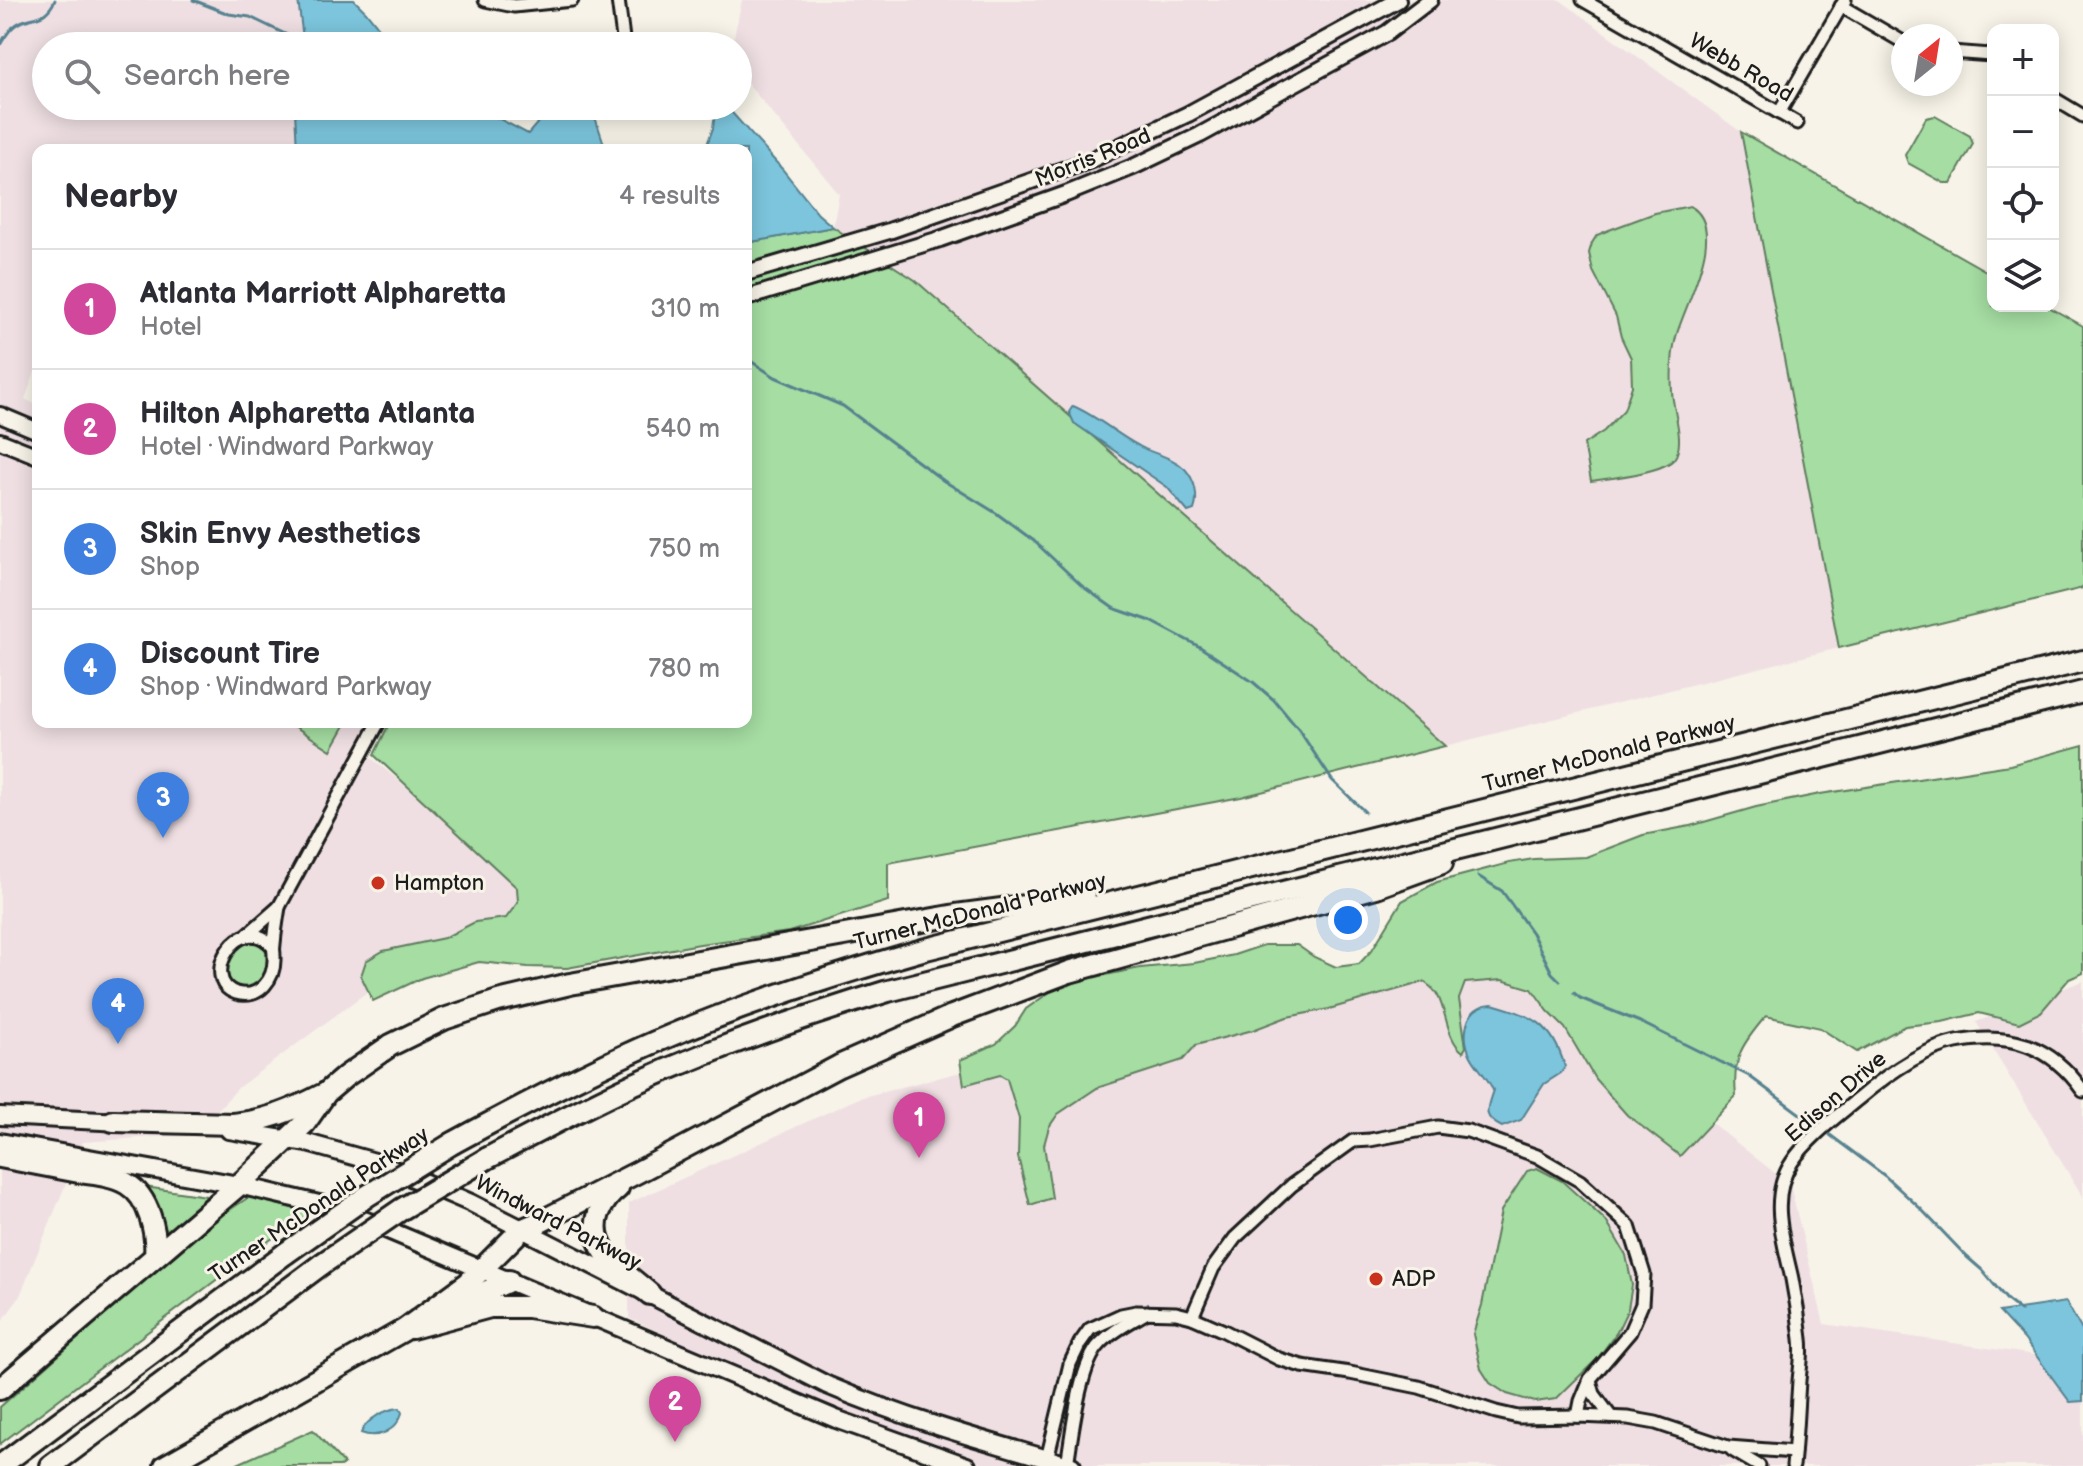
<!DOCTYPE html>
<html lang="en">
<head>
<meta charset="utf-8">
<style>
	:root { --surface:#fff; --page:#f2f2f3; --text:#2b2b33; --muted:#7c7c81; --line:#e1e1e2; --accent:#0b8043 }
	body { margin:0; font-family:"Balsamiq Sans",sans-serif; background:var(--page); color:var(--text) }
	.controls { position:absolute; right:24px; top:24px; display:grid; overflow:hidden; border-radius:16px; box-shadow:0 4px 20px #0003 }
	.controls button { width:72px; height:72px; display:grid; place-items:center; padding:0; border:0; border-bottom:2px solid var(--line); background:var(--surface); color:var(--text); font:40px sans-serif }
	.compass { position:absolute; left:1891px; top:24px; width:72px; height:72px; border-radius:50%; background:var(--surface); box-shadow:0 4px 20px #0003; rotate:30deg }
	.you { position:absolute; left:1348px; top:920px; width:28px; height:28px; margin:-20px; border:6px solid #fff; border-radius:50%; background:#1a73e8; box-shadow:0 0 0 12px #1a73e833 }
	.badge { display:grid; place-items:center; width:52px; height:52px; border-radius:50%; background:var(--accent); color:#fff; font-size:26px; font-weight:700 }
	.pin { position:absolute; translate:-50% -66px; filter:drop-shadow(0 2px 4px #0008) }
	.pin::after { content:''; position:absolute; top:42px; width:28px; height:24px; background:inherit; clip-path:polygon(0 0,100% 0,50% 100%) }
	.list { margin:0; padding:0; list-style:none }
	h2 { display:flex; justify-content:space-between; align-items:center; height:104px; margin:0; padding:0 32px; font-size:34px }
	h2 small { font-size:26px; font-weight:400; color:var(--muted) }
	.list li { display:grid; grid-template-columns:52px 1fr auto; gap:24px; align-items:center; box-sizing:border-box; height:120px; padding:0 32px; border-top:2px solid var(--line) }
	.list b { display:block; font-size:30px; white-space:nowrap }
	.list p { margin:0; font-size:26px; white-space:nowrap; color:var(--muted) }
	.list em { font-size:26px; font-style:normal; color:var(--muted) }
	.icon { flex:none; width:44px; height:44px; fill:none; stroke:currentColor; stroke-width:2; stroke-linecap:round; stroke-linejoin:round }
	.map { position:relative; flex:none; width:2083px; height:1466px; overflow:hidden }
	.search { position:absolute; background:var(--surface); box-shadow:0 4px 20px #0003; left:32px; top:32px; width:720px; height:88px; display:flex; align-items:center; gap:20px; box-sizing:border-box; padding:0 28px; border-radius:44px; color:var(--muted); font-size:30px }
	.panel { position:absolute; background:var(--surface); box-shadow:0 4px 20px #0003; left:32px; top:144px; width:720px; height:584px; border-radius:16px }
	.map>svg:first-child { display:block }
	.built { fill:#efdfe3 }
	.green { fill:#a5dda2; stroke:#607c5f; stroke-width:2 }
	.water { fill:#7cc5dc; stroke:#56818f; stroke-width:2 }
	.lines { fill:none; stroke-linecap:round; stroke-linejoin:round }
	.stream { stroke:#56818f; stroke-width:3 }
	.minor-casing { stroke:#1c1c1c; stroke-width:17 }
	.tertiary-casing { stroke:#1c1c1c; stroke-width:20 }
	.secondary-casing { stroke:#1c1c1c; stroke-width:22 }
	.motorway-casing { stroke:#1c1c1c; stroke-width:26 }
	.minor { stroke:#f7f3e8; stroke-width:11 }
	.tertiary { stroke:#f7f3e8; stroke-width:14 }
	.secondary { stroke:#f7f3e8; stroke-width:16 }
	.motorway { stroke:#f7f3e8; stroke-width:20 }
	.motorway-bridge-casing { stroke:#1c1c1c; stroke-width:26; stroke-linecap:butt }
	.motorway-bridge { stroke:#f7f3e8; stroke-width:20 }
	.poi-dot { fill:#c8321e; stroke:#f7f3e8; stroke-width:3 }
	.labels { text-anchor:middle; dominant-baseline:central; stroke-width:6; stroke-linejoin:round; paint-order:stroke }
	.street-label { font-size:22px; fill:#1c1c1c; stroke:#f7f3e8 }
	.poi-label { font-size:22px; fill:#1c1c1c; stroke:#f7f3e8; text-anchor:start }
</style>
</head>
<body>
<div class="map">
<svg width="2083" height="1466" viewBox="0 0 2083 1466">
	<rect width="100%" height="100%" fill="#f7f3e8"/>
	<filter id="ink" filterUnits="userSpaceOnUse"><feTurbulence type="fractalNoise" baseFrequency=".0125" numOctaves="2"/><feDisplacementMap in="SourceGraphic" scale="16" xChannelSelector="R" yChannelSelector="G"/><feConvolveMatrix kernelMatrix="1 2 1 2 8 2 1 2 1" color-interpolation-filters="sRGB"/></filter>
	<g filter="url(#ink)">
		<!-- built -->
		<g class="built">
			<path d="M 0,0 L 308,0 L 301,26 L 304,46 L 46,46 L 46,106 L 297,106 L 295,111 L 297,150 L 38,150 L 38,363 L 25,399 L 38,406 L 38,722 L 369,722 L 357,746 L 426,803 L 557,925 L 462,950 L 367,992 L 239,1087 L 195,1134 L 83,1142 L 19,1298 L 0,1324 Z"/>
			<path d="M 742,0 L 1560,0 L 1741,132 L 1839,648 L 1445,746 L 915,280 L 833,227 L 839,194 L 738,72 L 738,46 L 732,46 Z"/>
			<path d="M 1563,918 L 1617,1048 L 1790,1185 L 1824,1324 L 2083,1362 L 2083,1466 L 989,1466 L 766,1382 L 629,1318 L 629,1203 L 859,1098 Z"/>
			<path d="M 2083,981 L 2083,1197 L 1976,1022 Z"/>
		</g>
		<!-- green -->
		<g class="green">
			<path d="M 1935,116 L 1970,136 L 1973,144 L 1951,183 L 1944,183 L 1908,163 L 1905,155 L 1926,118 Z"/>
			<path d="M 1741,132 L 1993,275 L 1993,306 L 2047,306 L 2083,326 L 2083,588 L 1839,648 Z"/>
			<path d="M 1690,206 C 1730,228 1684,305 1676,337 C 1671,355 1671,374 1672,392 C 1673,410 1686,444 1674,459 C 1662,473 1610,478 1591,481 L 1584,444 L 1604,431 L 1624,410 L 1632,386 L 1631,358 L 1621,337 L 1616,316 L 1593,271 L 1589,253 L 1592,243 L 1597,235 L 1609,230 L 1655,213 Z"/>
			<path d="M 833,227 L 915,280 L 1445,746 L 1241,797 L 888,863 L 888,901 L 789,932 L 700,944 L 567,968 L 528,967 L 479,962 L 422,978 L 373,1001 L 361,976 L 366,961 L 383,951 L 444,938 L 475,922 L 506,918 L 518,902 L 517,888 L 374,755 L 390,722 L 746,722 L 746,243 Z"/>
			<path d="M 288,722 L 347,722 L 331,750 Z"/>
			<path d="M 2083,745 L 2083,973 L 2069,979 L 2041,1012 L 2019,1023 L 1979,1013 L 1942,1022 L 1905,1026 L 1857,1052 L 1820,1028 L 1766,1016 C 1742,1044 1732,1058 1736,1096 L 1680,1156 L 1627,1115 L 1595,1079 L 1565,1028 L 1548,1011 L 1532,989 L 1502,980 L 1465,983 L 1459,999 L 1466,1047 L 1463,1052 C 1447,1040 1447,1014 1438,996 C 1435,990 1430,986 1424,982 L 1329,1009 L 1287,1017 L 1253,1030 L 1196,1045 L 1183,1060 L 1097,1088 L 1058,1114 L 1049,1127 L 1044,1145 L 1052,1198 L 1030,1205 L 1018,1157 L 1019,1119 L 1007,1079 L 1000,1075 L 964,1085 L 960,1060 L 996,1044 L 1015,1026 L 1026,1009 L 1050,992 L 1081,980 L 1140,968 L 1194,963 L 1234,955 L 1264,945 L 1297,945 L 1314,957 L 1336,967 L 1359,964 L 1372,950 L 1402,901 L 1437,882 L 1509,863 L 1534,859 L 1586,857 L 1643,835 L 1690,826 L 1756,807 L 1820,794 L 2010,765 Z"/>
			<path d="M 254,939 L 268,950 L 267,971 L 258,986 C 254,987 250,989 246,990 C 220,991 224,960 237,947 C 242,943 248,941 254,939 Z"/>
			<path d="M 1537,1168 L 1562,1181 L 1606,1221 L 1626,1255 L 1632,1285 L 1628,1309 L 1617,1332 L 1598,1358 L 1556,1399 L 1535,1402 L 1507,1394 L 1490,1383 L 1481,1369 L 1473,1334 L 1482,1305 L 1501,1211 L 1527,1171 Z"/>
			<path d="M 142,1187 L 145,1187 L 213,1197 L 164,1240 Z"/>
			<path d="M 249,1197 L 311,1213 L 261,1246 L 0,1444 L 0,1407 L 116,1305 L 225,1213 Z"/>
			<path d="M 313,1430 L 344,1464 L 340,1466 L 233,1466 Z"/>
		</g>
		<!-- water -->
		<g class="water">
			<path d="M 298,0 L 354,0 L 366,12 L 393,46 L 304,46 Z"/>
			<path d="M 297,106 L 483,106 L 492,115 L 528,134 L 552,106 L 587,106 L 593,111 L 605,147 L 611,150 L 297,150 L 295,111 Z"/>
			<path d="M 716,106 L 726,106 L 783,170 L 818,214 L 833,227 L 746,243 L 746,150 L 705,150 L 713,128 Z"/>
			<path d="M 1073,406 C 1097,416 1116,434 1139,446 C 1153,454 1173,457 1185,469 C 1195,480 1199,496 1194,510 L 1188,512 L 1167,487 L 1074,423 L 1069,412 Z"/>
			<path d="M 1492,1004 C 1533,1016 1552,1022 1565,1067 L 1561,1073 L 1544,1084 L 1521,1120 L 1502,1127 C 1481,1117 1487,1109 1493,1090 C 1488,1078 1479,1070 1472,1058 C 1460,1038 1464,1006 1492,1004 Z"/>
			<path d="M 2066,1302 L 2083,1332 L 2083,1401 L 2070,1402 L 2024,1339 L 1999,1312 Z"/>
			<path d="M 400,1408 L 402,1413 C 397,1430 378,1440 361,1433 C 366,1419 386,1409 400,1408 Z"/>
		</g>
		<g class="lines">
			<!-- stream -->
			<g class="stream">
				<path d="M 193,0 L 229,14 L 250,17 L 310,46"/>
				<path d="M 0,45 C 4,38 10,28 17,24 C 32,15 45,22 55,0"/>
				<path d="M 746,358 L 775,377 L 843,406 L 944,481 L 996,513 L 1034,541 L 1082,586 L 1113,608 L 1151,621 L 1200,647 L 1253,682 L 1274,700 L 1299,730 L 1332,780 L 1365,812"/>
				<path d="M 1478,876 L 1502,891 L 1532,933 L 1552,973 L 1560,981"/>
				<path d="M 1574,993 L 1580,998 L 1640,1022 L 1749,1076 L 1815,1125"/>
				<path d="M 1830,1135 L 1885,1176 L 1921,1209 L 1967,1257 L 1982,1270 L 2007,1300 L 2021,1311"/>
			</g>
			<!-- minor casing -->
			<g class="minor-casing">
				<g id="minor">
					<path d="M 485,0 L 514,6 L 572,0"/>
					<path d="M 618,0 L 624,46"/>
					<path d="M 1583,0 L 1797,123"/>
					<path d="M 1841,6 L 1903,42"/>
					<path d="M 1951,52 L 1991,55 L 1993,57"/>
					<path d="M 2053,98 L 2083,116"/>
					<path d="M 1779,113 L 1845,0"/>
					<path d="M 246,936 L 279,907 L 379,722"/>
					<path d="M 273,947 C 241,907 197,980 236,993 C 260,1000 275,978 274,957 C 274,947 273,954 274,944 C 275,932 277,919 279,907"/>
					<path d="M 1192,1317 L 1213,1268 L 1235,1238 L 1292,1185 L 1353,1141 L 1370,1140 L 1438,1127 L 1468,1131 L 1537,1156 L 1580,1181 L 1629,1226 L 1644,1274 L 1642,1304 L 1630,1332 L 1590,1379 L 1581,1401 L 1578,1416"/>
					<path d="M 1590,1380 L 1594,1394 L 1611,1417"/>
					<path d="M 1732,1450 L 1759,1466"/>
					<path d="M 1047,1459 L 1070,1364 L 1080,1343 L 1090,1329 L 1121,1315 L 1136,1312 L 1176,1313 L 1192,1317 L 1224,1331 L 1279,1359 L 1302,1366 L 1350,1373 L 1419,1387 L 1496,1412 L 1518,1417 L 1578,1416 L 1628,1418 L 1656,1423 L 1728,1447 L 1794,1452"/>
					<path d="M 1067,1465 C 1072,1435 1079,1365 1100,1344 C 1113,1330 1131,1322 1147,1312"/>
					<path d="M 1793,1466 C 1796,1438 1797,1410 1799,1381 C 1800,1368 1803,1353 1801,1339 C 1799,1319 1796,1299 1792,1279 C 1784,1242 1768,1197 1792,1162 C 1808,1138 1835,1118 1858,1099 C 1884,1077 1922,1049 1956,1042 C 2010,1032 2051,1045 2083,1091"/>
				</g>
			</g>
			<!-- tertiary casing -->
			<g class="tertiary-casing">
				<g id="tertiary">
					<path d="M 746,273 L 889,231 L 1091,160 L 1188,114 L 1398,0"/>
					<path d="M 746,298 L 940,239 L 1066,194 L 1133,167 L 1200,135 L 1387,33 L 1430,0"/>
					<path d="M 0,415 L 38,431"/>
					<path d="M 0,441 L 38,456"/>
				</g>
			</g>
			<!-- secondary casing -->
			<g class="secondary-casing">
				<g id="secondary">
					<path d="M 0,1116 L 122,1122"/>
					<path d="M 229,1130 L 307,1143 L 375,1162 L 418,1180 L 471,1203 L 827,1385 C 906,1419 989,1442 1072,1466"/>
					<path d="M 0,1142 L 239,1185 L 323,1205 L 369,1222 L 836,1419 L 967,1466"/>
				</g>
			</g>
			<!-- motorway casing -->
			<g class="motorway-casing">
				<g id="motorway">
					<path d="M 113,1121 L 233,1124 C 266,1121 293,1110 322,1095"/>
					<path d="M 453,1143 C 519,1107 586,1072 655,1042 C 743,1004 834,975 926,949 L 2083,661"/>
					<path d="M 0,1157 C 26,1162 53,1167 79,1172 C 95,1174 114,1176 127,1184 C 149,1197 157,1233 155,1256"/>
					<path d="M 486,1159 C 535,1133 584,1107 634,1084 C 716,1047 802,1017 888,991 L 2083,692"/>
					<path d="M 618,1188 C 610,1194 603,1203 599,1213 C 586,1250 625,1272 650,1294"/>
					<path d="M 451,1304 L 464,1302 L 509,1281"/>
					<path d="M 412,1328 L 490,1307 L 528,1307 L 593,1317"/>
					<path d="M 0,1389 L 239,1185 L 305,1123 L 326,1093 L 346,1076 L 391,1045 L 444,1019 L 498,1001 L 570,984 L 956,915 L 1085,898"/>
					<path d="M 0,1466 L 286,1253"/>
					<path d="M 51,1466 L 322,1264"/>
					<path d="M 165,1466 L 404,1330 L 468,1283 L 521,1230 L 540,1222 L 638,1172 L 839,1066 L 952,1016 L 1069,972 L 1376,887 L 1442,863"/>
				</g>
			</g>
			<!-- minor -->
			<use href="#minor" class="minor"/>
			<!-- tertiary -->
			<use href="#tertiary" class="tertiary"/>
			<!-- secondary -->
			<use href="#secondary" class="secondary"/>
			<!-- motorway -->
			<use href="#motorway" class="motorway"/>
			<!-- motorway-bridge casing -->
			<g class="motorway-bridge-casing">
				<g id="motorway-bridge">
					<path d="M 286,1253 L 367,1196 L 453,1143"/>
					<path d="M 322,1264 L 402,1209 L 486,1159"/>
				</g>
			</g>
			<!-- motorway-bridge -->
			<use href="#motorway-bridge" class="motorway-bridge"/>
		</g>
	</g>
	<!-- markers -->
	<g class="poi-dot">
		<circle cx="378" cy="883" r="8"/>
		<circle cx="1376" cy="1279" r="8"/>
	</g>
	<g class="labels">
		<!-- street labels -->
		<g class="street-label">
			<text transform="translate(1741 68) rotate(30)">Webb Road</text>
			<text transform="translate(1093 158) rotate(-22)">Morris Road</text>
			<text transform="translate(1609 754) rotate(-14)">Turner McDonald Parkway</text>
			<text transform="translate(980 912) rotate(-14)">Turner McDonald Parkway</text>
			<text transform="translate(1836 1097) rotate(-41)">Edison Drive</text>
			<text transform="translate(319 1205) rotate(-34)">Turner McDonald Parkway</text>
			<text transform="translate(558 1223) rotate(27)">Windward Parkway</text>
		</g>
		<!-- poi labels -->
		<g class="poi-label">
			<text x="394" y="883">Hampton</text>
			<text x="1392" y="1279">ADP</text>
		</g>
	</g>
</svg>
<div class="controls">
<button>+</button>
<button>−</button>
<button><svg class="icon" aria-label="locate" viewBox="0 0 24 24"><circle cx="12" cy="12" r="6"/><path d="M12 2v4M12 18v4M2 12h4M18 12h4"/></svg></button>
<button><svg class="icon" aria-label="layers" viewBox="0 0 24 24"><path d="M12 4l9 5-9 5-9-5zM3 14l9 5 9-5"/></svg></button>
</div>
<svg class="compass" viewBox="-18 -18 36 36"><path d="M0-13l5 13h-10z" fill="#e53935"/><path d="M0 13l5-13h-10z" fill="#7c7c81"/></svg>
<div class="you"></div>
<div class="pin badge" style="left:919px;top:1158px;background:#d1479c">1</div>
<div class="pin badge" style="left:675px;top:1442px;background:#d1479c">2</div>
<div class="pin badge" style="left:163px;top:838px;background:#3f7fe0">3</div>
<div class="pin badge" style="left:118px;top:1044px;background:#3f7fe0">4</div>
<div class="search"><svg class="icon" aria-label="search" viewBox="0 0 24 24"><circle cx="10" cy="10" r="6"/><path d="M15 15l6 6"/></svg>Search here</div>
<section class="panel">
<h2>Nearby<small>4 results</small></h2>
<ul class="list">
<li><span class="badge" style="background:#d1479c">1</span><div><b>Atlanta Marriott Alpharetta</b><p>Hotel</p></div><em>310 m</em></li>
<li><span class="badge" style="background:#d1479c">2</span><div><b>Hilton Alpharetta Atlanta</b><p>Hotel · Windward Parkway</p></div><em>540 m</em></li>
<li><span class="badge" style="background:#3f7fe0">3</span><div><b>Skin Envy Aesthetics</b><p>Shop</p></div><em>750 m</em></li>
<li><span class="badge" style="background:#3f7fe0">4</span><div><b>Discount Tire</b><p>Shop · Windward Parkway</p></div><em>780 m</em></li>
</ul>
</section>
</div>
</body>
</html>
